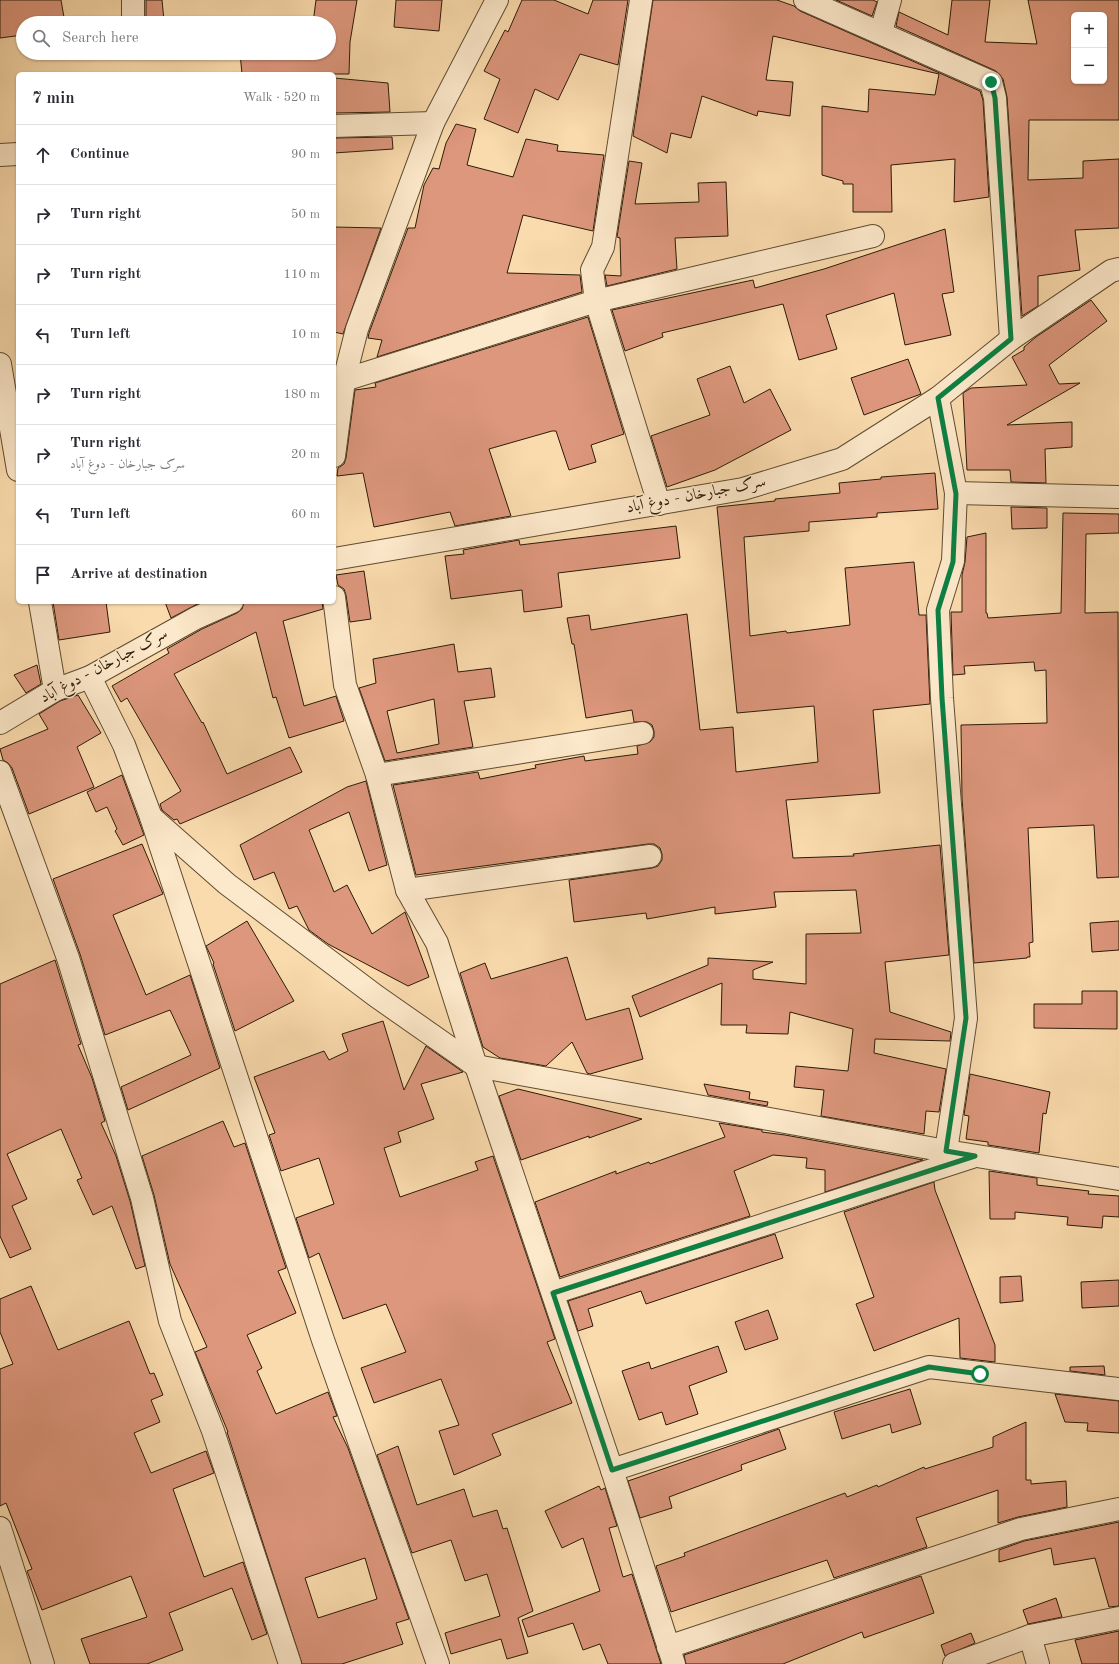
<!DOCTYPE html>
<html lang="en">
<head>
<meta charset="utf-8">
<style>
	:root { --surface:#fff; --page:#f2f2f3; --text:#2b2b33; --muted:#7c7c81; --line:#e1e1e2 }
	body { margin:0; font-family:"Old Standard TT",Amiri,serif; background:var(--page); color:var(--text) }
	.controls { position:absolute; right:12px; top:12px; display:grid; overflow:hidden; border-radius:6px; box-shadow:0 1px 3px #0004 }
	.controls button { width:36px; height:36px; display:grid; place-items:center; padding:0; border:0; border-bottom:1px solid var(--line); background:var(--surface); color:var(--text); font:20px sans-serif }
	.stop { position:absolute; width:12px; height:12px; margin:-9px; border:3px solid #0b8043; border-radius:50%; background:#fff }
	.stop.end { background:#0b8043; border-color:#fff; box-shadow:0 1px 4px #0008 }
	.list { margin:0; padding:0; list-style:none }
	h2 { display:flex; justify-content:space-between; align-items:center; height:52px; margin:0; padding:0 16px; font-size:17px }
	h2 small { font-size:13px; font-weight:400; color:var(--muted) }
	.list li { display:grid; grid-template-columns:26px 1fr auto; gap:12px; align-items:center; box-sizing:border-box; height:60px; padding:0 16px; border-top:1px solid var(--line) }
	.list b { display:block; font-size:15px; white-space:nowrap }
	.list p { margin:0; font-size:13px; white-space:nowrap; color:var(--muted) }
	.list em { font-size:13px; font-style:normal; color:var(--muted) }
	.icon { flex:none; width:22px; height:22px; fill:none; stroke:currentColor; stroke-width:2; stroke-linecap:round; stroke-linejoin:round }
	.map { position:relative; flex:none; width:1119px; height:1664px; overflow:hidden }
	.search { position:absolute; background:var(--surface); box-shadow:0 1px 3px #0004; left:16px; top:16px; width:320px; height:44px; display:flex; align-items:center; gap:10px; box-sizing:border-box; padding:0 14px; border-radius:22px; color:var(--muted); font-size:15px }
	.panel { position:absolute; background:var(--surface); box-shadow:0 1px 3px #0004; left:16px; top:72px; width:320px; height:532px; border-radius:6px }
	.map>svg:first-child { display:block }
	.building { fill:#dd977d; stroke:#2b1b07; fill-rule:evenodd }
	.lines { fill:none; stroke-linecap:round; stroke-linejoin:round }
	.minor-casing { stroke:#5f4b30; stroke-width:24 }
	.minor { stroke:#fce8ca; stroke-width:22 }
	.route { stroke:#0b8043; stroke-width:5 }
	.labels { text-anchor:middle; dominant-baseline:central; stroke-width:3; stroke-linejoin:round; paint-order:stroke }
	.street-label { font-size:16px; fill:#2b1b07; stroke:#fce8ca }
</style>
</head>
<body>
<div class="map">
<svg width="1119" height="1664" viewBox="0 0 1119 1664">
	<rect width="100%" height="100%" fill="#fadbad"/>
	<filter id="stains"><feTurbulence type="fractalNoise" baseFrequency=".005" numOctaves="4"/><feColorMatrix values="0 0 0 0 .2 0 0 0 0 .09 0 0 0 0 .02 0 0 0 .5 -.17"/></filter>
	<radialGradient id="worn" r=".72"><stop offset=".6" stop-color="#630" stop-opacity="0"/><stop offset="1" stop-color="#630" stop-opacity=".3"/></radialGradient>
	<!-- building -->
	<g class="building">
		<path d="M 0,0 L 61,0 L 65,23 L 23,23 L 23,35 L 0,38 Z"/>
		<path d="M 146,0 L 162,0 L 164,21 L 146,22 Z"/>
		<path d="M 316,0 L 357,0 L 350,42 L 349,74 L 242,74 L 240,53 L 329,53 L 329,23 L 313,23 Z"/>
		<path d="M 396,0 L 442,0 L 439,31 L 394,27 Z"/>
		<path d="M 522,0 L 554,0 L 588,14 L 593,0 L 628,0 L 618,65 L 580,54 L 558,100 L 535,89 L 518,133 L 484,119 L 500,79 L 484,71 L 505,30 L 508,32 Z"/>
		<path d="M 653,0 L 777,0 L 794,6 L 800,11 L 980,91 L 983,100 L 989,197 L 954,202 L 955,159 L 891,165 L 892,212 L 853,212 L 853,184 L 843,184 L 843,181 L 822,175 L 822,106 L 868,112 L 869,89 L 935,95 L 939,74 L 773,36 L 766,80 L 793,82 L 790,116 L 758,111 L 757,116 L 702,96 L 691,138 L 671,133 L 667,153 L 633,136 Z"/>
		<path d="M 836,0 L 873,0 L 877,2 L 872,16 Z"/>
		<path d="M 952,0 L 990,0 L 985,42 L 1037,44 L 1028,0 L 1119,0 L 1119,120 L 1029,120 L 1028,180 L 1083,178 L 1083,161 L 1119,159 L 1119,228 L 1075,230 L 1080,270 L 1038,276 L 1038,306 L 1022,316 L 1007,97 L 1003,79 L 996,71 L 896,26 L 899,12 L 948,35 ZM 1074,15 L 1104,15 L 1104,81 L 1074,81 Z"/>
		<path d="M 334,78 L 388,83 L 390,112 L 334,113 Z"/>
		<path d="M 456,124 L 476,129 L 467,165 L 513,177 L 526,139 L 558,145 L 557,151 L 604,155 L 593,231 L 523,215 L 507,273 L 580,275 L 582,292 L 377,357 L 382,340 L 368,338 L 369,333 L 408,228 L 415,228 L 424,185 L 433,168 L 439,169 L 446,143 Z"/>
		<path d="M 392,137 L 393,149 L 334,153 L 334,138 Z"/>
		<path d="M 629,161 L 642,163 L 635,204 L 699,202 L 698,183 L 726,182 L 728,236 L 675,238 L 677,269 L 607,286 L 605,275 L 621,276 L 620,238 L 617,237 Z"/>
		<path d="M 334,227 L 381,228 L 343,334 L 334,332 Z"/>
		<path d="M 945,229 L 954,292 L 942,294 L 951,335 L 905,345 L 894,293 L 826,315 L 837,349 L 799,360 L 783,304 L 662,333 L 663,337 L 625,351 L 612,310 L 753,280 L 755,288 L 824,269 Z"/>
		<path d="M 1091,300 L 1107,321 L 1049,365 L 1059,384 L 1080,383 L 1007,425 L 1072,422 L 1072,447 L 1045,449 L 1046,483 L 1011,482 L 1010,470 L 967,470 L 963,393 L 971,388 L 1027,385 L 1012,357 L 1024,350 L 1024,347 L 1036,337 Z"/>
		<path d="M 588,317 L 624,434 L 591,445 L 596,462 L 569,470 L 556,431 L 552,431 L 489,449 L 511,516 L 455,526 L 450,512 L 374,527 L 363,473 L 337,476 L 338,468 L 344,464 L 346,458 L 355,390 L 376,387 L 375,383 Z"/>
		<path d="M 908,359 L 921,394 L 864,415 L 851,378 Z"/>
		<path d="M 730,366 L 744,403 L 770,389 L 791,430 L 715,470 L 667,487 L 651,436 L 710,415 L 697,379 Z"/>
		<path d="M 935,473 L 938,509 L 877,513 L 877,517 L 809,522 L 809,531 L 744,537 L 750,636 L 786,631 L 787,633 L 850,625 L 845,568 L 914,562 L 919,615 L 926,615 L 930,704 L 873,710 L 880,793 L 786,800 L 793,858 L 854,856 L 853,854 L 940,845 L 949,955 L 885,962 L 890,1012 L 951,1032 L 950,1041 L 875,1039 L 874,1053 L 946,1069 L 939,1112 L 926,1111 L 924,1134 L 821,1116 L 824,1090 L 794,1087 L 796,1066 L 848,1071 L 853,1029 L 790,1012 L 788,1034 L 746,1033 L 747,1025 L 721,1025 L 722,983 L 640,1017 L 632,996 L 708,965 L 708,958 L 773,962 L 753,970 L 753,979 L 806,984 L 806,934 L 861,933 L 856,890 L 774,892 L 776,907 L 715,914 L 715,907 L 647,919 L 646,913 L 574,922 L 569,880 L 652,868 L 658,866 L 662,860 L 662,854 L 660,848 L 654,844 L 648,844 L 416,875 L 393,785 L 478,772 L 480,779 L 536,768 L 535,765 L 584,756 L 585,761 L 638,754 L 637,746 L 650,742 L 654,737 L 654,731 L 652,725 L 647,722 L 634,722 L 632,710 L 586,718 L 574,644 L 572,644 L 567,618 L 589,615 L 591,630 L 687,614 L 700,730 L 733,727 L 736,772 L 818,762 L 814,706 L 737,713 L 717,507 L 775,501 L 775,499 L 840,493 L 839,483 L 881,479 L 881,477 Z"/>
		<path d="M 1011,507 L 1047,508 L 1047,528 L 1012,529 Z"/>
		<path d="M 1063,513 L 1119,514 L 1119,533 L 1086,534 L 1085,613 L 1118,612 L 1119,877 L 1097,878 L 1094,825 L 1028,828 L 1033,942 L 1029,943 L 1030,957 L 1027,957 L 1027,958 L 974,963 L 962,798 L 961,725 L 1047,723 L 1046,670 L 1035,671 L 1034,662 L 964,666 L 965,674 L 953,675 L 951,612 L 962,612 L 962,575 L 965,562 L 967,537 L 986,533 L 986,613 L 987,613 L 988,618 L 1061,613 Z"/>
		<path d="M 676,526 L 680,558 L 558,573 L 562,607 L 524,612 L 522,590 L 451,599 L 445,556 L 464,554 L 463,550 L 519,540 L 520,545 Z"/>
		<path d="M 364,571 L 371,619 L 350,622 L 346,595 L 344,589 L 338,585 L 336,575 Z"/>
		<path d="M 53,602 L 106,602 L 110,632 L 59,640 Z"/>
		<path d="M 165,602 L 201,602 L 171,618 Z"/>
		<path d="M 244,602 L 322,602 L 323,609 L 283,621 L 304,706 L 336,696 L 344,721 L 289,738 L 276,697 L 273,698 L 256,632 L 174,674 L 202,723 L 203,722 L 227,774 L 290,747 L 302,772 L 180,824 L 177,819 L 174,820 L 162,810 L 160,804 L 181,791 L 127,698 L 121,702 L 112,686 L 169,653 L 167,649 L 202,629 L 237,613 L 242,609 Z"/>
		<path d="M 454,644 L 458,672 L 491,668 L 495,697 L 464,701 L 473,747 L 385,761 L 359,688 L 376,683 L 373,659 ZM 434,699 L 439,744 L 397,753 L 387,711 Z"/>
		<path d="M 37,665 L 41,684 L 26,693 L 14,675 Z"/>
		<path d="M 78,695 L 101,733 L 77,747 L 94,787 L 29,814 L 12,768 L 8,763 L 3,760 L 0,749 L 48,729 L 39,714 L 60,701 Z"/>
		<path d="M 122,775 L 144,835 L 123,845 L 115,831 L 117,829 L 107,807 L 96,812 L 87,792 Z"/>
		<path d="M 366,781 L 387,865 L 369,871 L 349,812 L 309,830 L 334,892 L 347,885 L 372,934 L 405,912 L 429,977 L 408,986 L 328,944 L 309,930 L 297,906 L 289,909 L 274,872 L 254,880 L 240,845 L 347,787 Z"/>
		<path d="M 142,844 L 163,894 L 113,915 L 146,995 L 190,975 L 220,1068 L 128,1110 L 121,1087 L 191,1055 L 170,1010 L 105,1035 L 80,954 L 53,879 Z"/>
		<path d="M 247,921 L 294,1001 L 235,1031 L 213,964 L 214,963 L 206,946 Z"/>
		<path d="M 1119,921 L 1119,950 L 1092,952 L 1090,923 Z"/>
		<path d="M 567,957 L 586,1020 L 629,1008 L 643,1059 L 590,1074 L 587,1073 L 572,1042 L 546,1066 L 500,1058 L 483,1047 L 460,973 L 485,963 L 491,979 Z"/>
		<path d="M 55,960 L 81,1044 L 78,1045 L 92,1078 L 105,1121 L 101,1123 L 116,1156 L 130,1201 L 145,1266 L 136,1269 L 112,1206 L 93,1215 L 77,1180 L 82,1178 L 61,1129 L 7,1154 L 27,1199 L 12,1206 L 31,1249 L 10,1258 L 0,1236 L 0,984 Z"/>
		<path d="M 1082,991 L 1117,991 L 1117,1029 L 1034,1028 L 1034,1004 L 1082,1004 Z"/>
		<path d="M 383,1021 L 404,1090 L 426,1046 L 463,1072 L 421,1084 L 434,1119 L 398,1132 L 401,1142 L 384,1148 L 400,1197 L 478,1170 L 475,1162 L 493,1156 L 555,1339 L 547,1342 L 572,1403 L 492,1434 L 501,1455 L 454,1475 L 439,1431 L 459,1425 L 441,1379 L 374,1403 L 361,1368 L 406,1352 L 386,1304 L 343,1319 L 319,1253 L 309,1258 L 296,1218 L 334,1204 L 319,1158 L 281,1171 L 269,1135 L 275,1133 L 254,1077 L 324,1051 L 329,1060 L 348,1051 L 342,1034 Z"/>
		<path d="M 970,1074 L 1050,1092 L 1046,1114 L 1043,1113 L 1039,1153 L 988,1145 L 988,1142 L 966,1139 L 969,1116 L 964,1115 Z"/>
		<path d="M 704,1084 L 750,1092 L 749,1099 L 768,1102 L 767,1106 L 708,1095 Z"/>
		<path d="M 518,1089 L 642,1119 L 589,1138 L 589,1136 L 521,1160 L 499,1096 Z"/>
		<path d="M 223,1121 L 234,1147 L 245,1143 L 286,1268 L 278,1271 L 296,1313 L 247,1335 L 262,1368 L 257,1371 L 276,1414 L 328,1392 L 337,1416 L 333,1417 L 348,1448 L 409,1619 L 396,1623 L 403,1644 L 342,1664 L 302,1664 L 227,1432 L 228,1432 L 195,1352 L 207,1347 L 170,1264 L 154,1195 L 142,1156 ZM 365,1558 L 377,1599 L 318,1618 L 305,1578 Z"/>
		<path d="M 719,1123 L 762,1130 L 762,1132 L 785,1135 L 923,1160 L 825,1192 L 825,1170 L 806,1168 L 807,1158 L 773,1155 L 734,1171 L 750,1216 L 560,1277 L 535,1202 L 616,1171 L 616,1174 L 649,1162 L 650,1164 L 725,1137 Z"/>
		<path d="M 989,1171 L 1037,1178 L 1037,1185 L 1089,1191 L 1088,1194 L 1119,1196 L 1119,1217 L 1103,1216 L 1102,1228 L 1067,1225 L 1068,1217 L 1015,1212 L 1015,1219 L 990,1219 Z"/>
		<path d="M 934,1182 L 935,1190 L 995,1345 L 995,1362 L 960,1358 L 959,1318 L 874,1351 L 856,1304 L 874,1297 L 844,1212 Z"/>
		<path d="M 775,1234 L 783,1258 L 646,1304 L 641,1291 L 588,1309 L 593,1326 L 578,1331 L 568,1301 Z"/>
		<path d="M 1021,1276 L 1023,1301 L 1000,1303 L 1000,1277 Z"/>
		<path d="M 1119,1280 L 1119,1306 L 1082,1308 L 1081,1282 Z"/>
		<path d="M 31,1286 L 58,1350 L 129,1321 L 150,1374 L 154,1373 L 163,1395 L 151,1400 L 160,1422 L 134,1433 L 151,1473 L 206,1451 L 214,1473 L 173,1489 L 204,1577 L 243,1562 L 267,1634 L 252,1640 L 232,1588 L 169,1613 L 183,1650 L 147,1664 L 90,1664 L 81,1639 L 147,1617 L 131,1576 L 42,1610 L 27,1571 L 32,1569 L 6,1503 L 0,1506 L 0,1369 L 13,1364 L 0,1332 L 0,1299 Z"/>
		<path d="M 768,1310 L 778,1339 L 745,1350 L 735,1322 Z"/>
		<path d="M 718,1346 L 727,1372 L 689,1386 L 698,1414 L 666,1425 L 662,1412 L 639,1420 L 622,1371 L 649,1362 L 651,1369 Z"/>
		<path d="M 1104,1366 L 1105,1375 L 1070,1371 L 1070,1367 Z"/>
		<path d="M 910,1389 L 921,1424 L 892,1433 L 890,1424 L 842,1439 L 834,1412 Z"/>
		<path d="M 1055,1394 L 1119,1401 L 1119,1433 L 1087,1431 L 1088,1423 L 1065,1422 Z"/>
		<path d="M 1026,1422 L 1026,1480 L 1031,1480 L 1031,1484 L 1066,1481 L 1067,1507 L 1018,1517 L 998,1523 L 998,1490 L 916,1518 L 927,1547 L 834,1578 L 827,1560 L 671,1612 L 656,1566 L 685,1556 L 684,1553 L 845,1493 L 847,1497 L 877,1485 L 878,1487 L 924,1467 L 925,1469 L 993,1447 L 993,1437 Z"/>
		<path d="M 779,1429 L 786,1449 L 741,1465 L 742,1470 L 669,1497 L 672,1508 L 640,1518 L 628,1481 Z"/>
		<path d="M 398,1446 L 417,1505 L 464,1489 L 473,1517 L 497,1510 L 503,1529 L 507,1528 L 533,1611 L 518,1618 L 528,1653 L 507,1659 L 501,1639 L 451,1654 L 445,1633 L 500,1616 L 487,1574 L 465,1581 L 451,1540 L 412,1553 L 377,1455 Z"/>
		<path d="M 599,1486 L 601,1490 L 605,1488 L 617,1526 L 609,1528 L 623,1577 L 632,1574 L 661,1664 L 608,1664 L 600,1644 L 583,1650 L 573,1623 L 528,1637 L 522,1620 L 600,1591 L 583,1538 L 562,1548 L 545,1511 Z"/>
		<path d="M 1119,1522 L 1119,1606 L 1109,1607 L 1095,1558 L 1054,1565 L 1051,1548 L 999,1562 L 999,1550 L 1024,1541 Z"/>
		<path d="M 921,1576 L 934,1613 L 864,1638 L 862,1632 L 783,1664 L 686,1664 L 684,1655 Z"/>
		<path d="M 1056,1598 L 1062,1617 L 1028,1624 L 1023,1610 Z"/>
		<path d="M 1119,1631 L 1119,1664 L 1082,1664 L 1075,1640 Z"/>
		<path d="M 971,1633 L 975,1643 L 945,1656 L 941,1645 Z"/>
	</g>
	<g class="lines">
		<!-- minor casing -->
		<g class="minor-casing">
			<g id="minor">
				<path d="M 641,0 L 603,247 L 592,270 L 596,301 L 659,504"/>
				<path d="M 805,0 L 991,82 L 995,98 L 1011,339"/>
				<path d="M 133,23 L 133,0"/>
				<path d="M 881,32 L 890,0"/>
				<path d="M 334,126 L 433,123"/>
				<path d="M 0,155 L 18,154"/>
				<path d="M 0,364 L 18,470"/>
				<path d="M 334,381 L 344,380 L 596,301 L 873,236"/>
				<path d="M 938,398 L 956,493 L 953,561 L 938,610 L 942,698 L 966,1018 L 946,1151"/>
				<path d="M 334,456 L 344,380 L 357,329 L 433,123 L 497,0"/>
				<path d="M 956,493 L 1119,497"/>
				<path d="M 334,559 L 743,489 L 842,459 L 938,398 L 1011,339 L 1111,271 L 1119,269"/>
				<path d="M 334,597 L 345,685 L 377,775 L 407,890 L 437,943 L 476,1066 L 612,1470 L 674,1664"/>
				<path d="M 40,602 L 55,690"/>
				<path d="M 90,677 L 124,745 L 151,817 L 323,1340 L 438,1664"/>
				<path d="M 0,723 L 55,690 L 90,677 L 196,618 L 232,602"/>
				<path d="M 0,772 L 68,958 L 142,1198 L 170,1321 L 213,1431 L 290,1664"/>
				<path d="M 377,775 L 642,733"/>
				<path d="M 151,817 L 227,884 L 376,996 L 476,1066 L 946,1151 L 1119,1179"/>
				<path d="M 407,890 L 650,856"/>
				<path d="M 553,1293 L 972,1157"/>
				<path d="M 612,1470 L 929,1367 L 1119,1389"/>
				<path d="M 0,1528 L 43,1664"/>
				<path d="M 1030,1636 L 1038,1664"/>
				<path d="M 668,1647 L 1021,1529 L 1119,1509"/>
				<path d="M 954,1664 L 1030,1636 L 1119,1618"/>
			</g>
		</g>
		<!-- minor -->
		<use href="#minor" class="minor"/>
	</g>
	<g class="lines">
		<!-- route -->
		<path class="route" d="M 980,1374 L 929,1367 L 612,1470 L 553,1293 L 975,1156 L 946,1151 L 966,1018 L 942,698 L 938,610 L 953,562 L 956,494 L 938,398 L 1011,339 L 995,98 L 991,82"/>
	</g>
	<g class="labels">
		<!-- street labels -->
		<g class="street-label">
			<text transform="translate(696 495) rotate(-11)">سرک جبارخان - دوغ آباد</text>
			<text transform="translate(104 666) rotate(-28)">سرک جبارخان - دوغ آباد</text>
		</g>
	</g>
	<rect width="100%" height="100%" filter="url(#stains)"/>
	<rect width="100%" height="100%" fill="url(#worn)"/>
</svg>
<div class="controls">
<button>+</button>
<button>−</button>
</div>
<div class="stop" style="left:980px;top:1374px"></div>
<div class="stop end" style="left:991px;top:82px"></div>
<div class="search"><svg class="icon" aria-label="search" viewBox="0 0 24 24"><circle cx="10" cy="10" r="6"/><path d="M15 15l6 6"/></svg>Search here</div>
<section class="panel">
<h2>7 min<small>Walk · 520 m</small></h2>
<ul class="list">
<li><svg class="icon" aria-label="ahead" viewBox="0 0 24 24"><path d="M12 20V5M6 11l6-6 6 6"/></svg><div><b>Continue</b></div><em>90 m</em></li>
<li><svg class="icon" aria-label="right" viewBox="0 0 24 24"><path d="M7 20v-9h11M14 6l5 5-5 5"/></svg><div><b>Turn right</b></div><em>50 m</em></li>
<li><svg class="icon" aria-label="right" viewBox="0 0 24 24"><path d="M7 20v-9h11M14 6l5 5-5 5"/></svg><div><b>Turn right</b></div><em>110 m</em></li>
<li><svg class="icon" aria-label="left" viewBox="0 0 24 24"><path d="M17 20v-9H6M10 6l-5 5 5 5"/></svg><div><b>Turn left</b></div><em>10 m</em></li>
<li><svg class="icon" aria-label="right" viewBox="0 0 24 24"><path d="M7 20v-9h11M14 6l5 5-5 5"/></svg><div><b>Turn right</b></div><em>180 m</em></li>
<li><svg class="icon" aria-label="right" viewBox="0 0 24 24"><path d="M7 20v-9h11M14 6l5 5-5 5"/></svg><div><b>Turn right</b><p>سرک جبارخان - دوغ آباد</p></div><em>20 m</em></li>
<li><svg class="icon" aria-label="left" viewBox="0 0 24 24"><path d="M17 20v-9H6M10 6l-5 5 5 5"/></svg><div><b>Turn left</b></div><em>60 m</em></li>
<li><svg class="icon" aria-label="arrive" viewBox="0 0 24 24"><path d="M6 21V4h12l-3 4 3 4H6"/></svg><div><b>Arrive at destination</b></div></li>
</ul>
</section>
</div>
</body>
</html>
